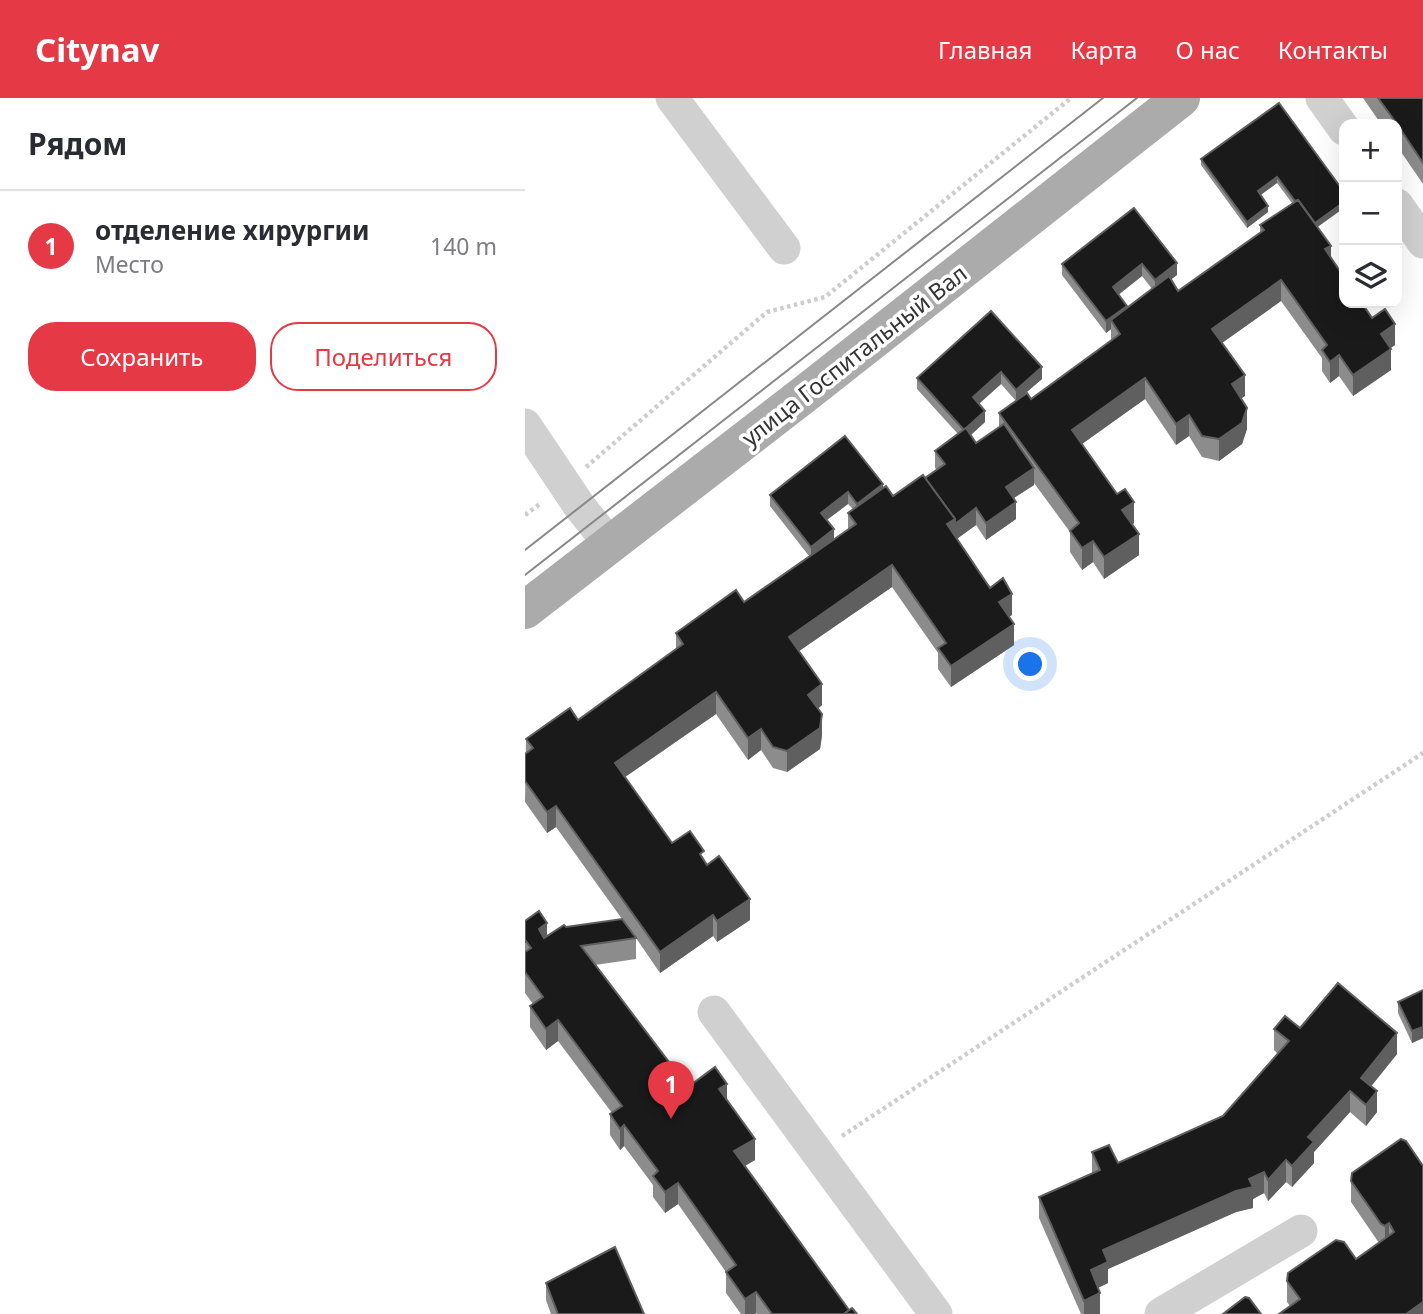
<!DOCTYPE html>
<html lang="ru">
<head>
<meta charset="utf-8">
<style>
	:root { --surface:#fff; --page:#f2f2f3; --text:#2b2b33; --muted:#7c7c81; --line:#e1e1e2; --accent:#e63946 }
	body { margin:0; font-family:"Noto Sans",sans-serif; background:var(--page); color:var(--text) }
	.controls { position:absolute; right:21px; top:21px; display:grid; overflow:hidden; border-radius:14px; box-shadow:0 7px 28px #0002 }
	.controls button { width:63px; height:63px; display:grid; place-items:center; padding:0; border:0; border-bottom:2px solid var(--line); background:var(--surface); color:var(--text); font:35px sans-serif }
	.you { position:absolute; left:506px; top:567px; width:24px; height:24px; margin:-18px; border:5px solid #fff; border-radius:50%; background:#1a73e8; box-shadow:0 0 0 10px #1a73e833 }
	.badge { display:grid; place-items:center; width:46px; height:46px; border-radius:50%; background:var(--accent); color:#fff; font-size:23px; font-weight:700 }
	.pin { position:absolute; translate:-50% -58px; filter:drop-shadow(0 2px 4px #0008) }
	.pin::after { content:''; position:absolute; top:37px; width:24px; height:21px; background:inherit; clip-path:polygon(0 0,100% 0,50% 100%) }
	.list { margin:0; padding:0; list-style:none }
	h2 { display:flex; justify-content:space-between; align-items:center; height:91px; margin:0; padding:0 28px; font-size:30px }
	h2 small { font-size:23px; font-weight:400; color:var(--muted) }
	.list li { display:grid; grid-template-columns:46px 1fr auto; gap:21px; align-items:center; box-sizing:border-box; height:112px; padding:0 28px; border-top:2px solid var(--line) }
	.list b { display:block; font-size:26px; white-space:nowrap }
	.list p { margin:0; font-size:23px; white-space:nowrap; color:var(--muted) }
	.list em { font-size:23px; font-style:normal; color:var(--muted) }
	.actions { display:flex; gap:14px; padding:21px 28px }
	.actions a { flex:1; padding:16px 0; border:2px solid var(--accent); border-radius:28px; text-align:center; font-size:24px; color:var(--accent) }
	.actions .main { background:var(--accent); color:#fff }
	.icon { flex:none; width:38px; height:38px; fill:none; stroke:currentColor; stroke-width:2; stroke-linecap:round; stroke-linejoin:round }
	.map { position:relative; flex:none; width:898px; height:1216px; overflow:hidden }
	header { display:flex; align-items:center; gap:42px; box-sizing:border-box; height:98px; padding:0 35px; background:var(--accent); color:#fff }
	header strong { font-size:33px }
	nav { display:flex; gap:38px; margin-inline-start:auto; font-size:24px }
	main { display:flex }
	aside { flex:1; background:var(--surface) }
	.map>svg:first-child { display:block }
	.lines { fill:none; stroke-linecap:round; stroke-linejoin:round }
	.path { stroke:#cdcdcd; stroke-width:4.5; stroke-dasharray:3.5 3.5; stroke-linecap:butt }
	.minor { stroke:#d0d0d0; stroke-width:33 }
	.major { stroke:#ababab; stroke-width:38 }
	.tram { stroke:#888; stroke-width:2 }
	.wall { fill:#8c8c8c; fill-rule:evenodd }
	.shaded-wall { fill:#5f5f5f }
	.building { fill:#1a1a1a; stroke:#5f5f5f; stroke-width:2 }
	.labels { text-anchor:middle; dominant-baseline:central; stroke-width:7; stroke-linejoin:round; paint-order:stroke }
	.street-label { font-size:23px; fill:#333; stroke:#fff }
</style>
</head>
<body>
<header>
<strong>Citynav</strong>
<nav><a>Главная</a><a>Карта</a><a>О нас</a><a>Контакты</a></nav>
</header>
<main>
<aside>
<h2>Рядом<small></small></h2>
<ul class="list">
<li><span class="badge">1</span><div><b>отделение хирургии</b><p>Место</p></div><em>140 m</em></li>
</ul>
<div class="actions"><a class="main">Сохранить</a><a>Поделиться</a></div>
</aside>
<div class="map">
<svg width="898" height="1216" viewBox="0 0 898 1216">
	<rect width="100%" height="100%" fill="#fff"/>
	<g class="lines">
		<!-- path -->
		<g class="path">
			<path d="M 61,369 L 242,214 L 300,199 L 546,0"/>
			<path d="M 0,417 L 16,405"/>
			<path d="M 317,1038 L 898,655"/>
		</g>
		<!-- minor -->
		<g class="minor">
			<path d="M 147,0 L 259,150"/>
			<path d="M 797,0 L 819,31"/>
			<path d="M 872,107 L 898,144"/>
			<path d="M 0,327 L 55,409 L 85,446"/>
			<path d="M 189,914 L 411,1216"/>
			<path d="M 636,1216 L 776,1133"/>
		</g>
		<!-- major -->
		<path class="major" d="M 0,512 L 281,295 L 656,0"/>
		<!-- tram -->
		<g class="tram">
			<path d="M 0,452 L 578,0"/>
			<path d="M 0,477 L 612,0"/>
		</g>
	</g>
	<!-- wall -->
	<g class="wall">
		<path d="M 838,0 L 898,0 L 898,86 L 872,48 L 872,26 L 856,26 Z"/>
		<path d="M 754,5 L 792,129 L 806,159 L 847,220 L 870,247 L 865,250 L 866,272 L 828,298 L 814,278 L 805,285 L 797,273 L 797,260 L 756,203 L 697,245 L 720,298 L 716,300 L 722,331 L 717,346 L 694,363 L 677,359 L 664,338 L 651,347 L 620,301 L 557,346 L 609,425 L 607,427 L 614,457 L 579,481 L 568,464 L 557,472 L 545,454 L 545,434 L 509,385 L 509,387 L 489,400 L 491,421 L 461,442 L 451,427 L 432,441 L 465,490 L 487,517 L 484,519 L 489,547 L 426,589 L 413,571 L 413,555 L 367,489 L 274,553 L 297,607 L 293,611 L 297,637 L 295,651 L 262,674 L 248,670 L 236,652 L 223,662 L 191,616 L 100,679 L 147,745 L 179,762 L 225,822 L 192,844 L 188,838 L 135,875 L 111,840 L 111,861 L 70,867 L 163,989 L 202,1002 L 230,1062 L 220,1068 L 324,1212 L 332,1216 L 232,1216 L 231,1215 L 230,1216 L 216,1216 L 201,1195 L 201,1174 L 153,1106 L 140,1115 L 128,1099 L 128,1087 L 99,1048 L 95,1052 L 85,1037 L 85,1016 L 87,1015 L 33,943 L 21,952 L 5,929 L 5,908 L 8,906 L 0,895 L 0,823 L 22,838 L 41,829 L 97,821 L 31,729 L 22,735 L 0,704 L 1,641 L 53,622 L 151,551 L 151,535 L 219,504 L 284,458 L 245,408 L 245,397 L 358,391 L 368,398 L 400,380 L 412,372 L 410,370 L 410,353 L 433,336 L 392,291 L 392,280 L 466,213 L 517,281 L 496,299 L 506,301 L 586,243 L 586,231 L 581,235 L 537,177 L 537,166 L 609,110 L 652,177 L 646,181 L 653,193 L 735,135 L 735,127 L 767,105 L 752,85 L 735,97 L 743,114 L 722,130 L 676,67 L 676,61 ZM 617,178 L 627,191 L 602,210 L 593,197 ZM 476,286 L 491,303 L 474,315 L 474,329 L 451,345 L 446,337 L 460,324 L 454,306 ZM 323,406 L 328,411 L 323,415 L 323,431 L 309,441 L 302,422 Z"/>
		<path d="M 898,892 L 898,940 L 887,945 L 873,915 L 873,904 Z"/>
		<path d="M 775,930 L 872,956 L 846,988 L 852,1014 L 841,1028 L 825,1014 L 789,1054 L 789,1065 L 767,1089 L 761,1084 L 743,1103 L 739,1095 L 728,1101 L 728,1110 L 711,1114 L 583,1171 L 583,1185 L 573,1190 L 575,1216 L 556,1216 L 514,1120 L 514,1099 L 567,1075 L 567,1054 L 593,1065 L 698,1018 L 753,956 L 749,952 L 749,931 Z"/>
		<path d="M 898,1068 L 898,1216 L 765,1208 L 762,1204 L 762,1183 L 831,1161 L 854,1145 L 826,1104 L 826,1083 Z"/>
		<path d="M 21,1185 L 119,1216 L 26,1216 L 21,1202 Z"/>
	</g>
	<!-- shaded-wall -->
	<g class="shaded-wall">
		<path d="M 752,79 L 752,85 L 733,99 L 733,93 Z"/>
		<path d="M 819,104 L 819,110 L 787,133 L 787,127 Z"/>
		<path d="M 743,108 L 743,114 L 722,130 L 722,124 Z"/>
		<path d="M 806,148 L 806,169 L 800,151 Z"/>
		<path d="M 652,165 L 652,177 L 630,194 L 630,182 Z"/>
		<path d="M 617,166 L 617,178 L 588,201 L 588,189 Z"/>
		<path d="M 756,182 L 756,203 L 687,252 L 687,231 Z"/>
		<path d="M 602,208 L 602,219 L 586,222 L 586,231 L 581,235 L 581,223 Z"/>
		<path d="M 870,226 L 870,247 L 856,257 L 856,236 Z"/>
		<path d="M 866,251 L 866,272 L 828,298 L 828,277 Z"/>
		<path d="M 814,257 L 814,278 L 805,285 L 805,264 Z"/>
		<path d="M 517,269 L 517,281 L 491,303 L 491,292 Z"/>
		<path d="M 476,274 L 476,286 L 448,311 L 448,299 Z"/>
		<path d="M 720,277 L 720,298 L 707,307 L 707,286 Z"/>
		<path d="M 620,280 L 620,301 L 547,353 L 547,332 Z"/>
		<path d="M 722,310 L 722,331 L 717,346 L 694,363 L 694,341 Z"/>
		<path d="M 460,313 L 460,324 L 439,343 L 439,332 Z"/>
		<path d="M 664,317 L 664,338 L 651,347 L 651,326 Z"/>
		<path d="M 509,370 L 509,387 L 481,405 L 481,389 Z"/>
		<path d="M 358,386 L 358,397 L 332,417 L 332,406 Z"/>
		<path d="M 323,394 L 323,406 L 296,426 L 296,415 Z"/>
		<path d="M 491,404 L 491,421 L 461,442 L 461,425 Z"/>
		<path d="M 609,404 L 609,425 L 597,434 L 597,412 Z"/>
		<path d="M 451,410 L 451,427 L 430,442 L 430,426 Z"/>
		<path d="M 430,421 L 430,442 L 422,426 Z"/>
		<path d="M 309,431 L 309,443 L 286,461 L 286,449 Z"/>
		<path d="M 614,436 L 614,457 L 579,481 L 579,459 Z"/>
		<path d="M 568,443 L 568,464 L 557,472 L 557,450 Z"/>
		<path d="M 367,467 L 367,489 L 264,560 L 264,539 Z"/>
		<path d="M 487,496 L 487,517 L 474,525 L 474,504 Z"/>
		<path d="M 489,526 L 489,547 L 426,589 L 426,568 Z"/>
		<path d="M 297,586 L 297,607 L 283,618 L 283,597 Z"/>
		<path d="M 191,594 L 191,616 L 90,686 L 90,665 Z"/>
		<path d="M 297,616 L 297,637 L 295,651 L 262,674 L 262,653 Z"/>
		<path d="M 236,631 L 236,652 L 223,662 L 223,640 Z"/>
		<path d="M 31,708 L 31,729 L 22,735 L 22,714 Z"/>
		<path d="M 225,801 L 225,822 L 192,844 L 192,823 Z"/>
		<path d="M 188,817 L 188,838 L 135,875 L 135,854 Z"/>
		<path d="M 22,825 L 22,846 L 14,831 Z"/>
		<path d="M 33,922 L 33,943 L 21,952 L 21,931 Z"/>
		<path d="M 898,929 L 898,940 L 887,945 L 887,933 Z"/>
		<path d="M 872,935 L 872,956 L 836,1001 L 836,980 Z"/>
		<path d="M 202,986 L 202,1007 L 194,991 Z"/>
		<path d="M 825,993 L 825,1014 L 789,1054 L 789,1065 L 767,1089 L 767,1068 L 783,1039 Z"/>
		<path d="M 852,993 L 852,1014 L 841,1028 L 841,1007 Z"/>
		<path d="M 99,1027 L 99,1048 L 95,1052 L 95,1031 Z"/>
		<path d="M 230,1041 L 230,1062 L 209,1074 L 209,1053 Z"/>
		<path d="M 761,1062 L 761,1084 L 743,1103 L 743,1082 Z"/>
		<path d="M 739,1074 L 739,1095 L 728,1101 L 728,1110 L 711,1114 L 583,1171 L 583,1185 L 566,1193 L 566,1172 L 578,1152 Z"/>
		<path d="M 153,1085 L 153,1106 L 140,1115 L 140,1094 Z"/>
		<path d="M 864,1125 L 864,1146 L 860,1149 L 860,1128 Z"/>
		<path d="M 231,1194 L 231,1215 L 230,1216 L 220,1216 L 220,1201 Z"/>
		<path d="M 575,1195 L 575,1216 L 559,1216 L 559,1203 Z"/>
		<path d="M 898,1204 L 898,1216 L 881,1216 Z"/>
	</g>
	<!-- building -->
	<g class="building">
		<path d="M 853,0 L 898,0 L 898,65 L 872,26 Z"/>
		<path d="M 754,5 L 819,94 L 819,104 L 790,125 L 773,102 L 770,103 L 752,79 L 733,93 L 743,108 L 722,124 L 676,61 Z"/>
		<path d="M 773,102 L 806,148 L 800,151 L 819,179 L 819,205 L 837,205 L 847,220 L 860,211 L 870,226 L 856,236 L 866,251 L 828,277 L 814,257 L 805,264 L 797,252 L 802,247 L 756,182 L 687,231 L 720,277 L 707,286 L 722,310 L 717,325 L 694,341 L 677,338 L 664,317 L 651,326 L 620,280 L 547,332 L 592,396 L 600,391 L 609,404 L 597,412 L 614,436 L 579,459 L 568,443 L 557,450 L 545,433 L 554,425 L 474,315 L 502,295 L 506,301 L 595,236 L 586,222 L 644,178 L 653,193 L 739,132 L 735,127 Z"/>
		<path d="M 609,110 L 652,165 L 630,182 L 617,166 L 588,189 L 602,208 L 581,223 L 537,166 Z"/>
		<path d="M 466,213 L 517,269 L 491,292 L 476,274 L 448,299 L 460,313 L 439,332 L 392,280 Z"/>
		<path d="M 479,326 L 509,370 L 481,389 L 491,404 L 461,425 L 451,410 L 430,426 L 430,421 L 400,380 L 420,366 L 410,353 L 441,330 L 451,345 Z"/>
		<path d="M 320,338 L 358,386 L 332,406 L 323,394 L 296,415 L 309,431 L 286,449 L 245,397 Z"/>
		<path d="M 398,377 L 430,421 L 422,426 L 465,490 L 478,480 L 487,496 L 474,504 L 489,526 L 426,568 L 413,550 L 421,545 L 367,467 L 264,539 L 297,586 L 283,597 L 297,616 L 295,630 L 262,653 L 248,649 L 236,631 L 223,640 L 191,594 L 90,665 L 147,745 L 165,733 L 179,753 L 175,756 L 182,767 L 194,758 L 225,801 L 192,823 L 188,817 L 135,854 L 31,708 L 22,714 L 0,683 L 0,656 L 8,650 L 1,641 L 45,610 L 53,622 L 158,546 L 151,535 L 211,492 L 219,504 L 331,426 L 323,415 L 361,388 L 368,398 Z"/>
		<path d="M 14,813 L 22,825 L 14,831 L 19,840 L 39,827 L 41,829 L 97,821 L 111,840 L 56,848 L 163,989 L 190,969 L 202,986 L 194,991 L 230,1041 L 209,1053 L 324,1212 L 319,1216 L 247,1216 L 231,1194 L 220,1201 L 201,1174 L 211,1167 L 153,1085 L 140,1094 L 128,1078 L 133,1073 L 99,1027 L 95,1031 L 85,1016 L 97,1008 L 33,922 L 21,931 L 5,908 L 18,899 L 0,874 L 0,854 L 6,850 L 1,843 L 0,844 L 0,823 Z"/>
		<path d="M 813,885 L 872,935 L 836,980 L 852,993 L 841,1007 L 825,993 L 783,1039 L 789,1044 L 767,1068 L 761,1062 L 743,1082 L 739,1074 L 724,1081 L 728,1089 L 711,1093 L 578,1152 L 583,1164 L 566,1172 L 575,1195 L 559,1203 L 514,1099 L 575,1072 L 567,1054 L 584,1047 L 593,1065 L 698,1018 L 764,943 L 749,931 L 760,918 L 775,930 Z"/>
		<path d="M 898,892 L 898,929 L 887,933 L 873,904 Z"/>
		<path d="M 876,1041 L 881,1043 L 898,1068 L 898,1204 L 881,1216 L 754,1216 L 775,1201 L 762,1183 L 763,1175 L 811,1142 L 819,1144 L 831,1161 L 869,1134 L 864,1125 L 860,1128 L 856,1126 L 826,1083 L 827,1075 Z"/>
		<path d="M 90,1149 L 119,1216 L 33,1216 L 21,1185 Z"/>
		<path d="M 720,1199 L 724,1200 L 736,1216 L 698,1216 Z"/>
		<path d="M 327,1210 L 332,1216 L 319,1216 Z"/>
	</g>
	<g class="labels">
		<!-- street labels -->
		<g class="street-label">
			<text transform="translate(329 257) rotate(-38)">улица Госпитальный Вал</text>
		</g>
	</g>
</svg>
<div class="controls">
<button>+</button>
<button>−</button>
<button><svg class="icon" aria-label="layers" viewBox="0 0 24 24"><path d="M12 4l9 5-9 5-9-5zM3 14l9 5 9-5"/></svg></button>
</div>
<div class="you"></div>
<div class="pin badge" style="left:146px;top:1021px">1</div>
</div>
</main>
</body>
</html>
